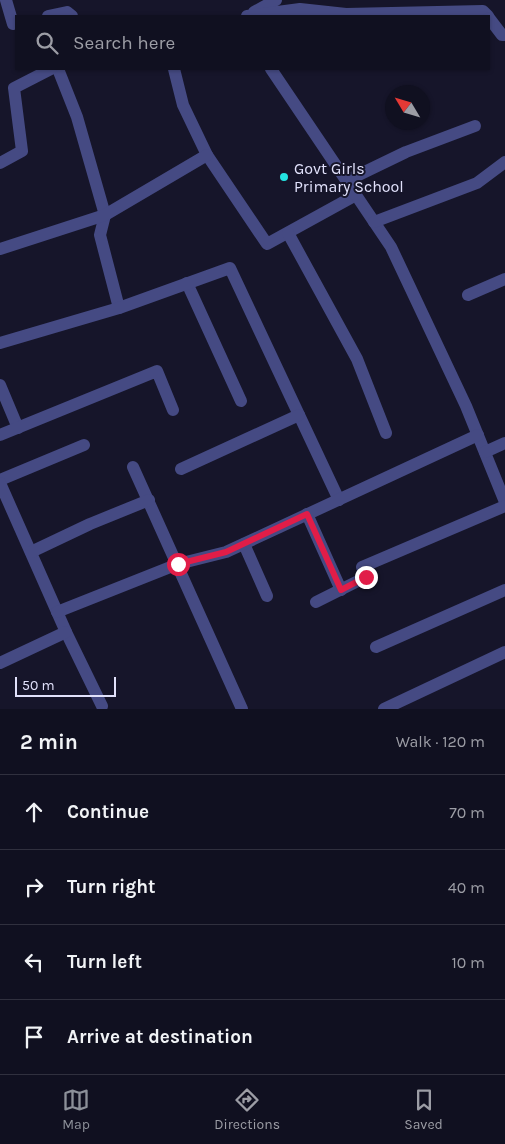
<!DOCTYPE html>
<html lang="en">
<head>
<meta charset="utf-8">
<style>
	:root { --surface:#101020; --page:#1e1e2d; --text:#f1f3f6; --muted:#9c9da5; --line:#30303e; --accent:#8c9099 }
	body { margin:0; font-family:Karla,sans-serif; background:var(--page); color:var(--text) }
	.compass { position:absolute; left:385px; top:85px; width:45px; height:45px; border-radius:50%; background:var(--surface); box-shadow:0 1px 4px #0004; rotate:308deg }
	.scale { position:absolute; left:15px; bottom:12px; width:101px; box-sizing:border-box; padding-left:5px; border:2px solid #e1e1fb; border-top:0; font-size:14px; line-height:18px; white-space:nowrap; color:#e1e1fb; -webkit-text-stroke:4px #16152a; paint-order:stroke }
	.stop { position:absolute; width:15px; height:15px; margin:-11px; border:4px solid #e11d48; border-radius:50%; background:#fff }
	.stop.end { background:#e11d48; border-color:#fff; box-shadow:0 1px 5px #0008 }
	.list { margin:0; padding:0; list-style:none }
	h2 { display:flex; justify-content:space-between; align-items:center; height:65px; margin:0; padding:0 20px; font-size:21px }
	h2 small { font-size:16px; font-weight:400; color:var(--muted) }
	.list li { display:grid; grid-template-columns:32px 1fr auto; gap:15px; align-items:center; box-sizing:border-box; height:75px; padding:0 20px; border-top:1px solid var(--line) }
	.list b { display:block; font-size:19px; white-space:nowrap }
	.list em { font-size:16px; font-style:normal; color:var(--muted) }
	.icon { flex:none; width:28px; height:28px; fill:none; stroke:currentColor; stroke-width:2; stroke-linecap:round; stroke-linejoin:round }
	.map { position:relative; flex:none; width:505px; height:709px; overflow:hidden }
	.search { position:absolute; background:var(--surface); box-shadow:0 1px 4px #0004; left:15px; right:15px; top:15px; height:55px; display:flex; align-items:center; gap:12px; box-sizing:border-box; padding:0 18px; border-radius:0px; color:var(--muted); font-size:19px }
	.sheet { height:365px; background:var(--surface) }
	nav { display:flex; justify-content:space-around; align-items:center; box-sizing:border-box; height:70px; border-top:1px solid var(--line); background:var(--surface); font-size:14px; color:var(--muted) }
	nav a { display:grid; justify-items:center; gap:2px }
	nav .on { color:var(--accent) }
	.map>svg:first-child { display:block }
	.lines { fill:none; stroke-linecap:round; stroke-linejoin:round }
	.minor { stroke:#454a83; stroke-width:12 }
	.route { stroke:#e11d48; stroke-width:6 }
	.poi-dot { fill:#24e4e1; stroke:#16152a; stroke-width:2 }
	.labels { text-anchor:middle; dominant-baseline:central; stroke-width:4; stroke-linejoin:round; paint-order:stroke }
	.poi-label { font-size:16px; fill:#e1e1fb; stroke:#16152a; text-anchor:start }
</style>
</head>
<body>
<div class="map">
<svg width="505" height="709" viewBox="0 0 505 709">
	<rect width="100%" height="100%" fill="#16152a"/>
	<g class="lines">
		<!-- minor -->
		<g class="minor">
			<path d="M 6,0 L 13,24"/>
			<path d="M 254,12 L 276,0"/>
			<path d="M 48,16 L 67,12 L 72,16"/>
			<path d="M 247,16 L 300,9 L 346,14 L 483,11 L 488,16"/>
			<path d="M 489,18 L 502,35 L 505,35"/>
			<path d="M 58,69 L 77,117 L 105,215 L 100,235 L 119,308"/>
			<path d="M 174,69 L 183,105 L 207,155 L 267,244 L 356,195"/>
			<path d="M 271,69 L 391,247 L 466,406 L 505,502"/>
			<path d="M 0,163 L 22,151 L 14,88 L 51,69"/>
			<path d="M 346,181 L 406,152 L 475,126"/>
			<path d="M 374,222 L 477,183 L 505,162"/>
			<path d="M 288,233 L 357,359 L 386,433"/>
			<path d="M 0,249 L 105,215 L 207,155"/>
			<path d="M 187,283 L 241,401"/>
			<path d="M 468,295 L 505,279"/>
			<path d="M 0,343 L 119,308 L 230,268 L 339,500"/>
			<path d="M 0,385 L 18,428"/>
			<path d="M 0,435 L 157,371 L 173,410"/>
			<path d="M 485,452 L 505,443"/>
			<path d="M 133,467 L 242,709"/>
			<path d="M 181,469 L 299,415"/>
			<path d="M 0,480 L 84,445"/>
			<path d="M 0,483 L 66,632 L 102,706"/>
			<path d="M 307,514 L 341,590"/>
			<path d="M 244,544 L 267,596"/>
			<path d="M 31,552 L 90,524 L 149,500"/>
			<path d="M 316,602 L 366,577 L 362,567 L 505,506"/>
			<path d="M 57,612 L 178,564 L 226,552 L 478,435"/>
			<path d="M 376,647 L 505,590"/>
			<path d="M 0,663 L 66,632"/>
			<path d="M 384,709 L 505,652"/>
		</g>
	</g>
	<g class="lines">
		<!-- route -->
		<path class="route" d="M 178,564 L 226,552 L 307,514 L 341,590 L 366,577"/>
	</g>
	<!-- markers -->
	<circle class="poi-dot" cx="284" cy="177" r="5"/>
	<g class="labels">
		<!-- poi labels -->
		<g class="poi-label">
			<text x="294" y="168">Govt Girls<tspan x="294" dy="18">Primary School</tspan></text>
		</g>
	</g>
</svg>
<svg class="compass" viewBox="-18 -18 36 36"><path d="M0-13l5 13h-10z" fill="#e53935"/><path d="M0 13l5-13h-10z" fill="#9c9da5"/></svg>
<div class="scale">50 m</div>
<div class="stop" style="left:178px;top:564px"></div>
<div class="stop end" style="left:366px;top:577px"></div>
<div class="search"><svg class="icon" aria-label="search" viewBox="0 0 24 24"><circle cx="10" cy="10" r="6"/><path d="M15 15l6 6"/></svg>Search here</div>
</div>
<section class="sheet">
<h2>2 min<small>Walk · 120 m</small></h2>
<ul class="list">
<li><svg class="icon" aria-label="ahead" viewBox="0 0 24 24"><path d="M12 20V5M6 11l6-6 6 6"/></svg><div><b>Continue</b></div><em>70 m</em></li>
<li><svg class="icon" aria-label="right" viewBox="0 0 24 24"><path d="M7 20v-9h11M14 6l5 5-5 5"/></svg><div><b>Turn right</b></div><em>40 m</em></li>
<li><svg class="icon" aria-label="left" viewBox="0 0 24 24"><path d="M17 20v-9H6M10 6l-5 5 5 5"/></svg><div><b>Turn left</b></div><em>10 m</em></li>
<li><svg class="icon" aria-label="arrive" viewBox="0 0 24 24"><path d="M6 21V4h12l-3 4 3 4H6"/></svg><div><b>Arrive at destination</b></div></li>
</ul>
</section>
<nav>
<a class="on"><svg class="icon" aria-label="map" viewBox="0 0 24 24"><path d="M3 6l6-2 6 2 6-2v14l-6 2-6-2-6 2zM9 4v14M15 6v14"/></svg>Map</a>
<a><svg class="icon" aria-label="directions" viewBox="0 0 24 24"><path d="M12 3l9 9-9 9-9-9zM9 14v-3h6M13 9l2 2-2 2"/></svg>Directions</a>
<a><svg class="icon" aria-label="saved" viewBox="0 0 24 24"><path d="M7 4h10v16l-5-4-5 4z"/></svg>Saved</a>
</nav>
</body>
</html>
